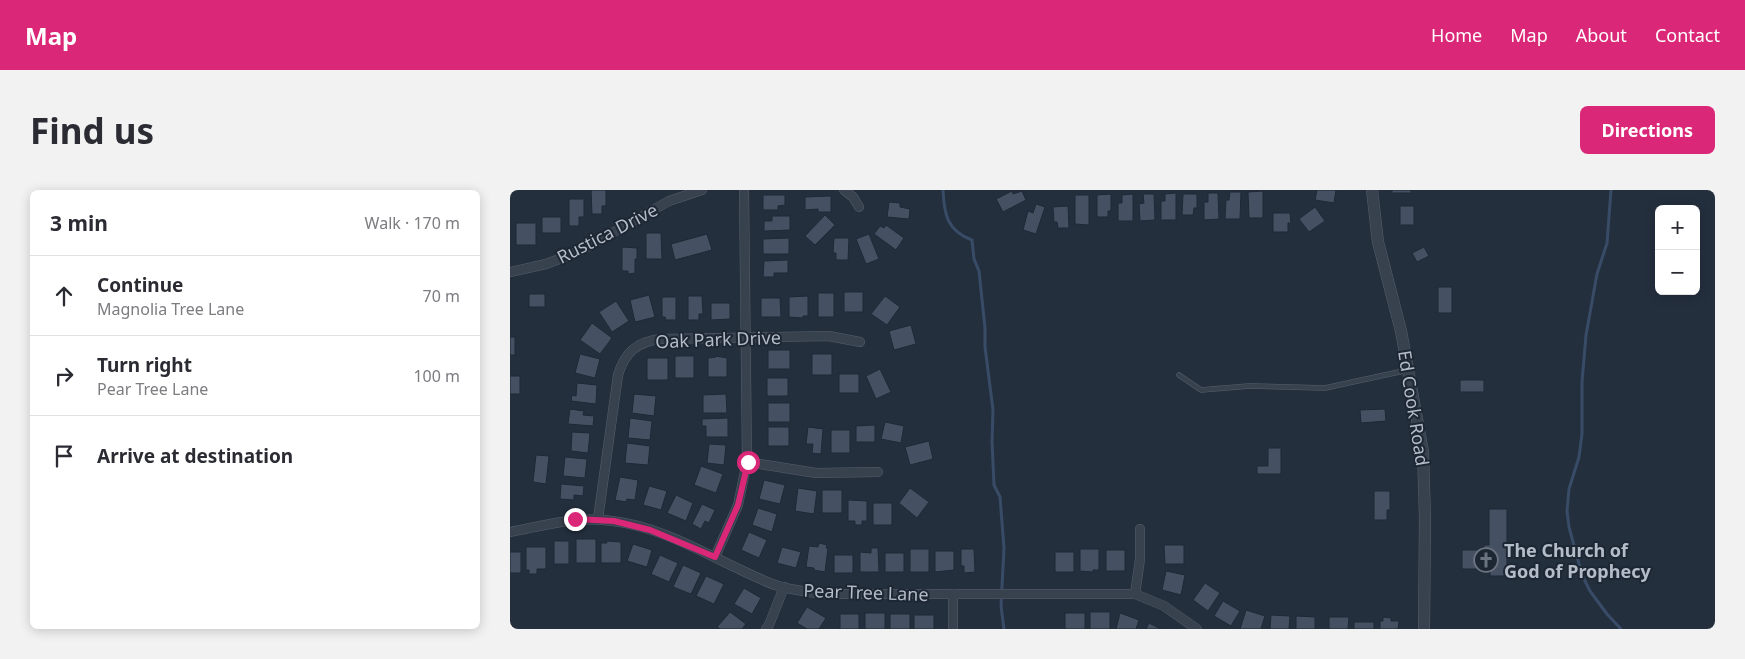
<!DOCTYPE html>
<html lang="en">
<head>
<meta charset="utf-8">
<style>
	:root { --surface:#fff; --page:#f2f2f3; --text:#2b2b33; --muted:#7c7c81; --line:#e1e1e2; --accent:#db2777 }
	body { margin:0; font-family:"Noto Sans",sans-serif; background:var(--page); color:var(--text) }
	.controls { position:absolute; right:15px; top:15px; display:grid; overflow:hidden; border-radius:8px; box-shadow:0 2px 12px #0003 }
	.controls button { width:45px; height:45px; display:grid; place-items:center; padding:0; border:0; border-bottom:1px solid var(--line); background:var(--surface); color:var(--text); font:25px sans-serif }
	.stop { position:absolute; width:15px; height:15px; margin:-11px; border:4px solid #db2777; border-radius:50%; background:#fff }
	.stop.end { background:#db2777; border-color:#fff; box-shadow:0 1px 5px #0008 }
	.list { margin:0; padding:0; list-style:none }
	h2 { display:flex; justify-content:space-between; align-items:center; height:65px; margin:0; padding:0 20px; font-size:21px }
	h2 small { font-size:16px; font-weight:400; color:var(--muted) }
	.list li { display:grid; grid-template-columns:32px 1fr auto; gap:15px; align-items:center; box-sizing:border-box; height:80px; padding:0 20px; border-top:1px solid var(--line) }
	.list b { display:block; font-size:19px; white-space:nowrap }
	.list p { margin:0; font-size:16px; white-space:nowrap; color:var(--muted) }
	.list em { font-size:16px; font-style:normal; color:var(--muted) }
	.icon { flex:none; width:28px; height:28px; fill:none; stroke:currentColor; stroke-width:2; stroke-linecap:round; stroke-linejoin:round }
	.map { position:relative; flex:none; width:1205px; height:439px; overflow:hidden; border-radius:8px }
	header { display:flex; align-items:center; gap:30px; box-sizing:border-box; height:70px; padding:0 25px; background:var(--accent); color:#fff }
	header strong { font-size:24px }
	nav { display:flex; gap:28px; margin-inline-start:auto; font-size:18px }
	.intro { display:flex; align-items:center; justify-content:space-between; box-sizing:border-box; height:120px; padding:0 30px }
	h1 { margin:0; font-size:35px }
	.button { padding:12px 22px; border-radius:8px; background:var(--accent); color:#fff; font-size:18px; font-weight:700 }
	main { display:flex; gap:30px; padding:0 30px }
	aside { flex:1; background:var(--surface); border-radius:8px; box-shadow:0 2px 12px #0003 }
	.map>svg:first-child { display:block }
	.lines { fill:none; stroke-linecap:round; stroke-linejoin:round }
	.stream { stroke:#394c67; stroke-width:3 }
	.building { fill:#455162; stroke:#1f2835 }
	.service-casing { stroke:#565f6c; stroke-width:5.5 }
	.minor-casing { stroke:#565f6c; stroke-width:10 }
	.tertiary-casing { stroke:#565f6c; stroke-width:12 }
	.service { stroke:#38414e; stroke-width:4.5 }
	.minor { stroke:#38414e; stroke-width:9 }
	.tertiary { stroke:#38414e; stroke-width:11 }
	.route { stroke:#db2777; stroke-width:6 }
	.labels { text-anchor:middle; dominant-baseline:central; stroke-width:4; stroke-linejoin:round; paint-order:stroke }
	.street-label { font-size:18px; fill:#b4bcc9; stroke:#1d2633 }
	.poi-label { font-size:18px; font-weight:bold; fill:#b4bcc9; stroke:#1d2633; text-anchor:start }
</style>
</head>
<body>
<header>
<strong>Map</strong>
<nav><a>Home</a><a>Map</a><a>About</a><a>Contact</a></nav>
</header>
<div class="intro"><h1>Find us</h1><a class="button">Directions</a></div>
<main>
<aside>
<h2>3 min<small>Walk · 170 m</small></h2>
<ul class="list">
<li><svg class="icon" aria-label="ahead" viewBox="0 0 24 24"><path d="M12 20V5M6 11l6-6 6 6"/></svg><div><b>Continue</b><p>Magnolia Tree Lane</p></div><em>70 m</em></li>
<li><svg class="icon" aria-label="right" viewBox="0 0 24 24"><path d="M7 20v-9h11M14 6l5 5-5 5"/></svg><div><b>Turn right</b><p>Pear Tree Lane</p></div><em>100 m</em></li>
<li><svg class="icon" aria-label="arrive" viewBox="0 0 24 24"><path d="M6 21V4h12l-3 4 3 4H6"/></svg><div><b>Arrive at destination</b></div></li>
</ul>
</aside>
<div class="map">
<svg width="1205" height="439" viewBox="0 0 1205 439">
	<rect width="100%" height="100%" fill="#242f3e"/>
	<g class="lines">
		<!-- stream -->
		<g class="stream">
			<path d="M 433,0 C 434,24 437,41 462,50 L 464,69 L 469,81 L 475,138 L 475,157 L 483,220 L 482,251 L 484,295 L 490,307 L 494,358 L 491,416 L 494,439"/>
			<path d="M 1101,0 L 1097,53 L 1087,84 L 1076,145 L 1072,192 L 1072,244 L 1069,267 L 1059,299 L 1057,321 L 1059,337 L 1072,385 L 1080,401 L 1097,424 L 1111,439"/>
		</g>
	</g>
	<!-- building -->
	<g class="building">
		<path d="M 81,0 L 96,0 L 96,16 L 92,16 L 92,24 L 82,24 Z"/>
		<path d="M 807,0 L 826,0 L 824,13 L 805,10 Z"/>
		<rect x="882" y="0" width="19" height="3"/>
		<path d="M 502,1 L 503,4 L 512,1 L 516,10 L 493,22 L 486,9 Z"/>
		<path d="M 753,1 L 753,28 L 739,28 L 738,2 Z"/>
		<path d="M 720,2 L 731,2 L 730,29 L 715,29 L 716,10 L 719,10 Z"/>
		<path d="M 666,3 L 666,30 L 651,30 L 651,11 L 655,11 L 655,4 Z"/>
		<path d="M 698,3 L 708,3 L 709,29 L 694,30 L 694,12 L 698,12 Z"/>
		<path d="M 601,4 L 601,21 L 598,21 L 598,27 L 587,27 L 587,5 Z"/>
		<path d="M 623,4 L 623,31 L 608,31 L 608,13 L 612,13 L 612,5 Z"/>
		<path d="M 633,4 L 644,4 L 645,30 L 630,31 L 629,14 L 634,13 Z"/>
		<path d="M 673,4 L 687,4 L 687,18 L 684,18 L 683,25 L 672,25 Z"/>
		<path d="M 253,5 L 275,5 L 275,15 L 268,16 L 268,20 L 253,20 Z"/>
		<path d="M 565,5 L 579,5 L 579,35 L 565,34 Z"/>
		<path d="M 321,6 L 321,22 L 308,22 L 308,19 L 295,20 L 295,7 Z"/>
		<path d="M 59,9 L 74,9 L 74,27 L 69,27 L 69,36 L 59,36 Z"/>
		<path d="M 379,12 L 390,13 L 390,17 L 400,19 L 399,29 L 377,27 Z"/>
		<path d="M 526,14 L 535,17 L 526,44 L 513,40 L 518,21 L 523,23 Z"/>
		<path d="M 558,16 L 559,38 L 548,38 L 547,32 L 544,32 L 543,17 Z"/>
		<rect x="890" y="16" width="14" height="19"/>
		<path d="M 805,17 L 815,31 L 799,42 L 789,29 Z"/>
		<path d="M 763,23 L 780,23 L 781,33 L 778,33 L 778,42 L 763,42 Z"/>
		<path d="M 315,25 L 325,35 L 305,55 L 295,46 Z"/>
		<path d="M 262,26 L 280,26 L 280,40 L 254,41 L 254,31 L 262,31 Z"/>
		<rect x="32" y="27" width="19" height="16"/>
		<rect x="6" y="33" width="20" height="22"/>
		<path d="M 376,35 L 394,48 L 386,60 L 364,44 L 370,36 L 374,38 Z"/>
		<path d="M 136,43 L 151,43 L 152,69 L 136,69 Z"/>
		<path d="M 197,44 L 202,60 L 165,70 L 161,54 Z"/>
		<path d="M 359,44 L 369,69 L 356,74 L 346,49 Z"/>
		<path d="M 279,48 L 279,64 L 253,64 L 253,49 Z"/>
		<path d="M 324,48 L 339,48 L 338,70 L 326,70 L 326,63 L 323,63 Z"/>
		<path d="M 112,57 L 127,58 L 127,69 L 125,69 L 125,83 L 118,84 L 118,81 L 112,81 Z"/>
		<path d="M 914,57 L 919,66 L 907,72 L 902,63 Z"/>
		<path d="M 278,70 L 278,83 L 264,83 L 264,87 L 253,87 L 254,71 Z"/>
		<rect x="928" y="97" width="14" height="26"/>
		<rect x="334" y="102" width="19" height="20"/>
		<rect x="308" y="103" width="16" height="24"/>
		<rect x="19" y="104" width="16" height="13"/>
		<path d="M 139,105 L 145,127 L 125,132 L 120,110 Z"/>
		<path d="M 178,106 L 192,106 L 193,124 L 189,124 L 189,130 L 178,130 Z"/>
		<path d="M 298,106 L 298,126 L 293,126 L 293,128 L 279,127 L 279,107 Z"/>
		<path d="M 375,106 L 390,117 L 377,135 L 361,124 Z"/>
		<path d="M 152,107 L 166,107 L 166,130 L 156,130 L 155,127 L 152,127 Z"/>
		<path d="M 251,108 L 270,108 L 271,127 L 251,127 Z"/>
		<path d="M 106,111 L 119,131 L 102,142 L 89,122 Z"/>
		<path d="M 201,113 L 220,113 L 220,129 L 201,130 Z"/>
		<path d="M 82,133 L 102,148 L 90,164 L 70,150 Z"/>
		<path d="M 401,135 L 406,154 L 384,160 L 379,141 Z"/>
		<rect x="0" y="147" width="5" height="18"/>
		<rect x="258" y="160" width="22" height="19"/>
		<path d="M 70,164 L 90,169 L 85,188 L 65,183 Z"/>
		<rect x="302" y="164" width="20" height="21"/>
		<rect x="165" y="166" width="19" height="22"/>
		<path d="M 206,166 L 217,168 L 217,187 L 198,187 L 198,168 L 206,167 Z"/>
		<rect x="137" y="168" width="21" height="22"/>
		<path d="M 370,179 L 381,202 L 366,209 L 356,186 Z"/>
		<rect x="329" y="184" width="20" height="19"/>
		<rect x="0" y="186" width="10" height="18"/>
		<rect x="257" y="188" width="21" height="18"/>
		<rect x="950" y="190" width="24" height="12"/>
		<path d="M 67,193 L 87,195 L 86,214 L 61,211 L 62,205 L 66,206 Z"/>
		<path d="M 124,204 L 146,206 L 144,226 L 122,223 Z"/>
		<path d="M 216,204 L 217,223 L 193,223 L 193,205 Z"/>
		<rect x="258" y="213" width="22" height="19"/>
		<path d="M 60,219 L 74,221 L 73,225 L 84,226 L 83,236 L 58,234 Z"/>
		<path d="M 875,219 L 876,231 L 851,233 L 850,220 Z"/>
		<path d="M 120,228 L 142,231 L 140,250 L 118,248 Z"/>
		<path d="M 218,228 L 218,247 L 196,247 L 196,236 L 192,236 L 192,229 Z"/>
		<path d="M 375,232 L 394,236 L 391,253 L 371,249 Z"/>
		<path d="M 365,235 L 365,252 L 346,252 L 346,236 Z"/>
		<rect x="258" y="237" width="21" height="19"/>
		<path d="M 298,237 L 313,239 L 311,264 L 302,263 L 303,254 L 296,254 Z"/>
		<rect x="321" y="240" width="19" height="23"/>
		<path d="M 62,242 L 80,243 L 78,263 L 61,261 Z"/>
		<path d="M 419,251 L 423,269 L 400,275 L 395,257 Z"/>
		<path d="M 117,253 L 140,256 L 138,275 L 115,273 Z"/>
		<path d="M 199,254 L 216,255 L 214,275 L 197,273 Z"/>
		<path d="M 758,258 L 771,258 L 771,284 L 747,284 L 747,276 L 758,276 Z"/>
		<path d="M 26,265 L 39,266 L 36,294 L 23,292 Z"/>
		<path d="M 55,267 L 77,269 L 75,288 L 53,286 Z"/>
		<path d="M 191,276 L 213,284 L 206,303 L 184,295 Z"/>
		<path d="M 110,287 L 128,290 L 125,310 L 117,309 L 116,312 L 105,310 Z"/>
		<path d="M 254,290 L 275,295 L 270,314 L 249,309 Z"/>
		<path d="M 51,294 L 74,296 L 73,306 L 64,305 L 64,310 L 50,309 Z"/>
		<path d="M 139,296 L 157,301 L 151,320 L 133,315 Z"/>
		<path d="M 288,298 L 307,301 L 304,324 L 285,321 Z"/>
		<path d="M 400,298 L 419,312 L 407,328 L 389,313 Z"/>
		<rect x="312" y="300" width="20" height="23"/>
		<path d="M 864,301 L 880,301 L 880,320 L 877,320 L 877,330 L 864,330 Z"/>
		<path d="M 166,305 L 183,313 L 176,331 L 157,323 Z"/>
		<path d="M 338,310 L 357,311 L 357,331 L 352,331 L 352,335 L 345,335 L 345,331 L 338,331 Z"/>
		<rect x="363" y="313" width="19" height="22"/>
		<path d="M 192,314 L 205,320 L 199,333 L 195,331 L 191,339 L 182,334 Z"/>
		<path d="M 248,318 L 267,324 L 262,342 L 242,335 Z"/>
		<path d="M 979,319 L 997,319 L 997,386 L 980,386 L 980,379 L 952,379 L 952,360 L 974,360 L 974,355 L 979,355 Z"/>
		<path d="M 239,342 L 257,350 L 249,368 L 231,360 Z"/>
		<rect x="66" y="349" width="20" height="24"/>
		<rect x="44" y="351" width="15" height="23"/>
		<path d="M 96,351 L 111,352 L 111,373 L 91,373 L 91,353 L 97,353 Z"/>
		<path d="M 309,353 L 317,355 L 316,358 L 318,358 L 315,382 L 304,380 L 304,378 L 296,377 L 299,356 L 308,357 Z"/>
		<path d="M 123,354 L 142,360 L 137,377 L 117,371 Z"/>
		<path d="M 654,355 L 674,355 L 674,374 L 655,374 Z"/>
		<path d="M 16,357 L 36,357 L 36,379 L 27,379 L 27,384 L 19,384 L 19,380 L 16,380 Z"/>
		<path d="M 272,357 L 291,362 L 286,378 L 267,373 Z"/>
		<path d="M 361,358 L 368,358 L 369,382 L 350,382 L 350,362 L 361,363 Z"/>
		<rect x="400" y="359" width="19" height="23"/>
		<path d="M 451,359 L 464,359 L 465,382 L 454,383 L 454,376 L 451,376 Z"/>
		<path d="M 570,359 L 589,359 L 589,380 L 583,380 L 583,382 L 570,381 Z"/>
		<rect x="596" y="360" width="19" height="21"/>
		<path d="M 425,361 L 444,361 L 444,380 L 425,382 Z"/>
		<rect x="0" y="362" width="11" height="21"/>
		<rect x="545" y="362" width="19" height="20"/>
		<rect x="375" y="363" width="19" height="19"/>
		<path d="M 150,365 L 168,373 L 159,392 L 141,384 Z"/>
		<rect x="324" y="365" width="19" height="18"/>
		<path d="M 173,375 L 191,383 L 181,404 L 163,397 Z"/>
		<path d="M 656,381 L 675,385 L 671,405 L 652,400 Z"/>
		<path d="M 196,386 L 214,394 L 204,414 L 186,406 Z"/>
		<path d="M 695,393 L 710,403 L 698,421 L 683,410 Z"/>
		<path d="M 234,398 L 251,408 L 242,424 L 224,414 Z"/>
		<path d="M 713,411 L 730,421 L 721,436 L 704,426 Z"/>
		<path d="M 297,417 L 316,428 L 309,439 L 297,439 L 287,433 Z"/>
		<path d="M 736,420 L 755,426 L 751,439 L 730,439 Z"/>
		<path d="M 220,422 L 236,434 L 232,439 L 210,439 L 207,437 Z"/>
		<rect x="580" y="422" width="20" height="17"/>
		<rect x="355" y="423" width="20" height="16"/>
		<rect x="555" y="423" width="20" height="16"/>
		<path d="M 610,423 L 629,430 L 626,439 L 606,439 Z"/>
		<rect x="330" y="424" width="19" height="15"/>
		<rect x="380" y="424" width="20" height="15"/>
		<rect x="404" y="425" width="20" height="14"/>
		<path d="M 761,425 L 780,426 L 779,439 L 760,439 Z"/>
		<path d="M 786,426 L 805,427 L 805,439 L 786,439 Z"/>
		<path d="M 819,427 L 839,427 L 838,439 L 819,439 Z"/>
		<path d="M 873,427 L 881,428 L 881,431 L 889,431 L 888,439 L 870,439 L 870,431 L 873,431 Z"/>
		<rect x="844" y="432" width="20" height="7"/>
		<path d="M 639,433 L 651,439 L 636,439 Z"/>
	</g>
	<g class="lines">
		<!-- service casing -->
		<g class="service-casing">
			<path id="service" d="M 669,185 L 691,200 L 739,196 L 815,198 L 898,180"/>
		</g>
		<!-- minor casing -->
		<g class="minor-casing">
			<g id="minor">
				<path d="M 334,0 L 343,7 L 349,17"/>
				<path d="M 0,82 L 36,74 L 70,61 L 159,11 L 192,0"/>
				<path d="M 237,272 L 306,283 L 368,282"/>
				<path d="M 88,329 L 108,185 C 115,162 127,152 150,149 L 319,146 L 350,152"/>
				<path d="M 0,342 C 37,335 64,326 102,331 C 159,337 212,375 265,395 C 281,400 298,402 314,404 L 625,404 L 654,416 L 687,439"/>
				<path d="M 205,367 L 228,315 L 237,272 L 234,0"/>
				<path d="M 443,404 L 443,439"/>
				<path d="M 625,404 L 630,369 L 630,339"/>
				<path d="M 256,439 L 259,435 L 274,397"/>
			</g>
		</g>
		<!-- tertiary casing -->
		<g class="tertiary-casing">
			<path id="tertiary" d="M 862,0 L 868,52 L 891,141 L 913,262 L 915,328 L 914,439"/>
		</g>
		<!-- service -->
		<use href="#service" class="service"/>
		<!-- minor -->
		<use href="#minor" class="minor"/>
		<!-- tertiary -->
		<use href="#tertiary" class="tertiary"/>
	</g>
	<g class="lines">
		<!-- route -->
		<path class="route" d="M 65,329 L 104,331 L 140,340 L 205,367 L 228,315 L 238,272"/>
	</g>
	<!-- icons -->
	<defs>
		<g id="church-ring" transform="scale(1.25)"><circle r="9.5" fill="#1d2633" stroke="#6b7280" stroke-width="1.5"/><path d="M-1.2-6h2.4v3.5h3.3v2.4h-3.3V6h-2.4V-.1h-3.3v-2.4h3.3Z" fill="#6b7280"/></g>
	</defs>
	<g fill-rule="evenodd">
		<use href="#church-ring" x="976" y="370"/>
	</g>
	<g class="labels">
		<!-- street labels -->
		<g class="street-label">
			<text transform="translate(97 43) rotate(-27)">Rustica Drive</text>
			<text transform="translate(208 149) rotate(-2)">Oak Park Drive</text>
			<text transform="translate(904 218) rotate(81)">Ed Cook Road</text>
			<text transform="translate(356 402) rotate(2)">Pear Tree Lane</text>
		</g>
		<!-- poi labels -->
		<g class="poi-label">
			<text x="994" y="360">The Church of<tspan x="994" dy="21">God of Prophecy</tspan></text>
		</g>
	</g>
</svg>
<div class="controls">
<button>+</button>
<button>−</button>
</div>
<div class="stop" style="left:238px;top:272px"></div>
<div class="stop end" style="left:65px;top:329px"></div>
</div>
</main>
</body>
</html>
